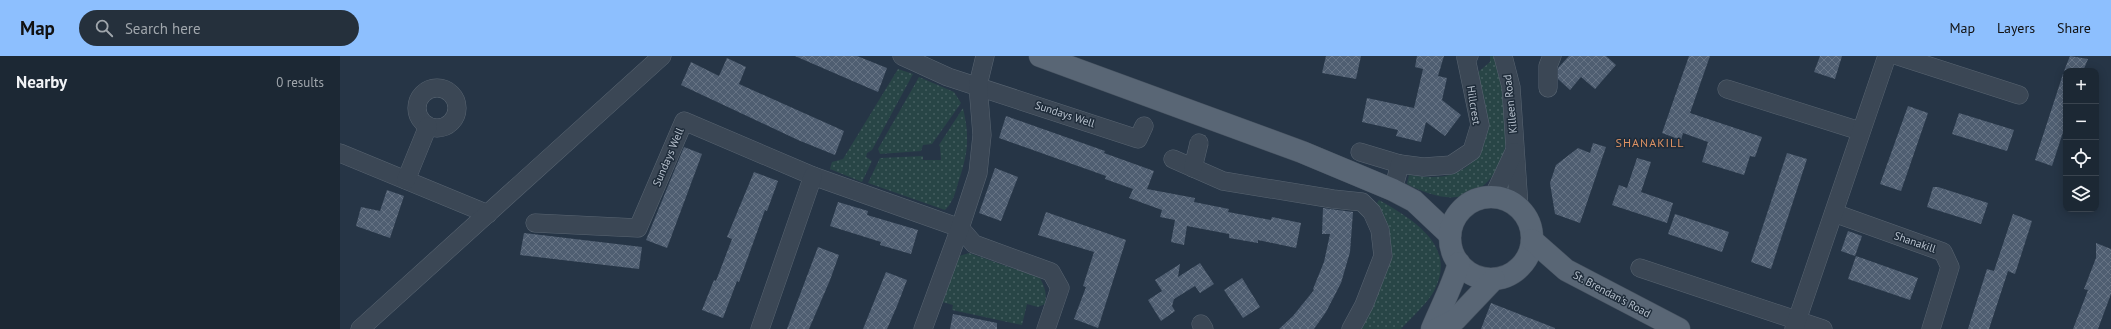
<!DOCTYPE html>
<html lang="en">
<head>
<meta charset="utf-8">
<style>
	:root { --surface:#1c2834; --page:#25303c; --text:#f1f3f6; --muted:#a0a6ac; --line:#3a444f; --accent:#8dbffe }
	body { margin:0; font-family:"PT Sans",sans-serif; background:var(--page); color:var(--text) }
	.controls { position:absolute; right:12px; top:12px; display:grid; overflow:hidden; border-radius:8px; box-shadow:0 2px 10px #0003 }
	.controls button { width:36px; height:36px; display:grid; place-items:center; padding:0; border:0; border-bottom:1px solid var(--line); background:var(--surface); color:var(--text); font:20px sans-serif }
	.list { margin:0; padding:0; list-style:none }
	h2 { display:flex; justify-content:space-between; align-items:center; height:52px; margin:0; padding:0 16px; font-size:17px }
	h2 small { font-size:13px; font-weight:400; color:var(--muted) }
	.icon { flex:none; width:22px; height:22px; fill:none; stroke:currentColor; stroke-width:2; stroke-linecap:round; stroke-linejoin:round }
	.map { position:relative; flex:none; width:1771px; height:273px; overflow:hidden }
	header { display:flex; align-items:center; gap:24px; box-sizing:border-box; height:56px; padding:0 20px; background:var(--accent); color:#111 }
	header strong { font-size:19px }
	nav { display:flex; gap:22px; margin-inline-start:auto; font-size:14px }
	.search { width:280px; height:36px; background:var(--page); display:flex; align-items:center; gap:10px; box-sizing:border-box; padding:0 14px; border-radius:22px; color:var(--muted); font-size:15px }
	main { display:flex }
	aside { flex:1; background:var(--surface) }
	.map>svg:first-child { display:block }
	.grass { fill:url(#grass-dots) }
	.building { fill:url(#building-cross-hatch) }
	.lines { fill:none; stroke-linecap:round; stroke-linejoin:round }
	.minor-casing { stroke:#596572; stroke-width:19 }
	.major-casing { stroke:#44505e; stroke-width:23 }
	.minor { stroke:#3b4755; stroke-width:18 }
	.major { stroke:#596675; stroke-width:22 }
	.labels { text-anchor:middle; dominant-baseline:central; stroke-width:3; stroke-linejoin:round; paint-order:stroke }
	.street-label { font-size:11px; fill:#b8c2ce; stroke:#1f2c3a }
	.neighbourhood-label { font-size:12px; letter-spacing:1px; fill:#dd9264; stroke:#1f2c3a }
</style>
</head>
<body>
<header>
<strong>Map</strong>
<div class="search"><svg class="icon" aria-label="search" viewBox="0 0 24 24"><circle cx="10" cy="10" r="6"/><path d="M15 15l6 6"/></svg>Search here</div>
<nav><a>Map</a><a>Layers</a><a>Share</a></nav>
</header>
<main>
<aside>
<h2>Nearby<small>0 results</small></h2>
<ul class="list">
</ul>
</aside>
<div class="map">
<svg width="1771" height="273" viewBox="0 0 1771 273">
	<defs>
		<pattern id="grass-dots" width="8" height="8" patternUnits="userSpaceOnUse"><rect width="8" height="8" fill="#284546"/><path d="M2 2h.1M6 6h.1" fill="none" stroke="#455e60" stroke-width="1.8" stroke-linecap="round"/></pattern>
		<pattern id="building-cross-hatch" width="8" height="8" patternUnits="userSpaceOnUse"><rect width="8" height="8" fill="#4f5e71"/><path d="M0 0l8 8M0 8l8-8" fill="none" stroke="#667384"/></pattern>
	</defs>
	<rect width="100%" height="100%" fill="#263546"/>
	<!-- grass -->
	<g class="grass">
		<path d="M 1150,0 L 1154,0 C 1161,24 1167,49 1167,75 C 1166,104 1152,133 1122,140 C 1105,145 1082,136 1067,128 L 1069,119 C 1084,121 1100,123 1115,117 C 1141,108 1151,78 1146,53 C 1144,41 1140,29 1137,17 L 1150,6 Z"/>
		<path d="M 558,13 L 573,18 L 532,94 L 527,97 L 526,101 L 532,105 L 522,126 L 490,113 L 492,106 L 503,103 Z"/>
		<path d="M 579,21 L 614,36 L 621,47 L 592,88 L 583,89 L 581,95 L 540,98 L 538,93 Z"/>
		<path d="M 623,52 C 630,82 628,98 618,127 C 615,138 613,146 605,154 L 528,127 L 540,102 L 583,100 L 583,104 L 601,104 L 600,91 L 599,89 Z"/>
		<path d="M 1039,144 C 1072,163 1117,189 1095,233 C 1089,246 1071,262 1061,273 L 1020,273 L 1048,180 L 1042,155 L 1037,147 Z"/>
		<path d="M 629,197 L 700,222 C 705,232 707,237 705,248 L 698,251 L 687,248 L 682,269 L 612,254 L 613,249 L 599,245 L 616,201 Z"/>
	</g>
	<!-- building -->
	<g class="building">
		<path d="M 455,0 L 517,0 L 547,12 L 538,36 Z"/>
		<path d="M 986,0 L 1021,0 L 1016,23 L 982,17 Z"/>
		<path d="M 1077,0 L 1104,0 L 1098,20 L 1107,22 L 1102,44 L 1121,59 L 1105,80 L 1086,66 L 1081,86 L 1056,80 L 1058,74 L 1022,66 L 1027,42 L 1074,52 L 1083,13 L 1075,11 Z"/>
		<path d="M 1229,0 L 1266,0 L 1276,9 L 1255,33 L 1241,21 L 1230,34 L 1218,23 L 1218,12 Z"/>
		<path d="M 1349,0 L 1370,0 L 1350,57 L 1422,81 L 1415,101 L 1410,100 L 1404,119 L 1362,106 L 1368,86 L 1343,77 L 1341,84 L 1322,77 Z"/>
		<path d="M 1480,0 L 1502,0 L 1495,23 L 1474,16 Z"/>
		<path d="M 1730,0 L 1748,3 L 1743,15 L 1724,15 Z"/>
		<path d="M 387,2 L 406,11 L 399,28 L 504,75 L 495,99 L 458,84 L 341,29 L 351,6 L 379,20 Z"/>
		<path d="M 1723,18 L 1726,18 L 1726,67 L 1712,110 L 1695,104 Z"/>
		<path d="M 1568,50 L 1588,57 L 1561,135 L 1540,128 Z"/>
		<path d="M 1619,57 L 1674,74 L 1667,95 L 1612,78 Z"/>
		<path d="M 666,60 L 765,95 L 764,97 L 814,115 L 807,133 L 855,142 L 854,146 L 889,153 L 888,156 L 931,164 L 932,161 L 961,167 L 956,192 L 918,184 L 918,187 L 889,182 L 889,178 L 847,170 L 844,189 L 831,186 L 835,164 L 820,161 L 822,154 L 789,142 L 793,133 L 765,123 L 766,120 L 659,82 Z"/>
		<path d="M 1253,87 L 1266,91 L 1240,167 L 1215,158 L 1210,127 L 1216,109 L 1238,92 L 1250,97 Z"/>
		<path d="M 344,91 L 362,98 L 327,192 L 306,184 Z"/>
		<path d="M 1447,97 L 1467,103 L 1431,213 L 1411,206 Z"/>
		<path d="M 1297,102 L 1311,106 L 1301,136 L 1333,147 L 1327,167 L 1272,149 L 1279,129 L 1287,132 Z"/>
		<path d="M 655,112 L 678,121 L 661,165 L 639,157 Z"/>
		<path d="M 414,116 L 438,125 L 427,155 L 425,154 L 399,226 L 397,225 L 383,262 L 362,254 L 374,224 L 376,225 L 392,183 L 387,181 Z"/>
		<path d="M 1593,131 L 1598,131 L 1648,147 L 1641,168 L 1587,151 Z"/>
		<path d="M 47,134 L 64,140 L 50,182 L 16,170 L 21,151 L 40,155 Z"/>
		<path d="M 498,146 L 528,155 L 527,159 L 578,174 L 571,198 L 540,189 L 541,186 L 490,170 Z"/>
		<path d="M 983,152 L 1013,156 L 1010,196 L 1001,227 L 986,256 L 974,273 L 939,273 L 953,260 L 974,234 L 973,233 L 984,206 L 990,178 L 982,178 Z"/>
		<path d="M 706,156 L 786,184 L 758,272 L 734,263 L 746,231 L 743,230 L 754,196 L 698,179 Z"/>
		<path d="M 1335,158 L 1389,176 L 1382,196 L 1328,178 Z"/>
		<path d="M 1673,158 L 1692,165 L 1675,218 L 1668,215 L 1649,273 L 1628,273 L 1647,213 L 1654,215 Z"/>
		<path d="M 1508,175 L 1522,180 L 1515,200 L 1501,195 Z"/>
		<path d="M 184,177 L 302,191 L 299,213 L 180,199 Z"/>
		<path d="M 1756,187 L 1771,193 L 1771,238 L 1758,273 L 1733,273 L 1748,234 L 1744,233 L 1756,202 Z"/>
		<path d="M 478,191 L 499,199 L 490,224 L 469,273 L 447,273 Z"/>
		<path d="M 1516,200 L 1578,222 L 1570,244 L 1508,223 Z"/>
		<path d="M 860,207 L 874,228 L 860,237 L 855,230 L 834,243 L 832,250 L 835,255 L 821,265 L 808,244 L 822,235 L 815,224 L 840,208 L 838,221 Z"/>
		<path d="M 546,216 L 567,224 L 557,250 L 547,273 L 523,273 Z"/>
		<path d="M 902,222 L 920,251 L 903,262 L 884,234 Z"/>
		<path d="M 1151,247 L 1215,272 L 1215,273 L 1141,273 Z"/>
		<path d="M 613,258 L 657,267 L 657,273 L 610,273 Z"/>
	</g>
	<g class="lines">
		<!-- minor casing -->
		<g class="minor-casing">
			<g id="minor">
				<path d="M 562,0 L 608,21 L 798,83 L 804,70"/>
				<path d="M 1163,0 L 1171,31 L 1179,151"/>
				<path d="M 1558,0 L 1679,39"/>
				<circle cx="97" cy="52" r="20"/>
				<path d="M 1208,32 L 1208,10 L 1212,0"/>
				<path d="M 1387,33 L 1520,75"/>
				<path d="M 1020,96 L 1060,108"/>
				<path d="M 0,97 L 148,158"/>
				<path d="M 833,103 L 883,125 L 993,143 L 1022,146 L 1032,156 L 1040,174 L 1043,200 L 1024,249 L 1011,273"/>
				<path d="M 853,112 L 859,87"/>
				<path d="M 66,124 L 88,70"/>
				<path d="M 1053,134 L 1060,108 L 1083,111 L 1111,109 L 1132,95 L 1140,69 L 1126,2 L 1129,0"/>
				<path d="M 1153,141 L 1174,96"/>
				<path d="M 1494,157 L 1603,196 L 1610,211 L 1591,273"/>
				<path d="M 195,167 L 298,172 L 344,65 L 473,120 L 620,172 L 634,188 L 711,216 L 720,232 L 706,273"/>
				<path d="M 1300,212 L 1483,273"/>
				<path d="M 861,268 L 864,273"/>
				<path d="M 20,273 L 322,0"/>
				<path d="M 420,273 L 473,120"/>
				<path d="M 583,273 L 620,172 L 638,117 L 642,79 L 638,29 L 645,0"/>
				<path d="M 1454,273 L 1547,0"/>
			</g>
		</g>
		<!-- major casing -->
		<g class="major-casing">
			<g id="major">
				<path d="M 700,0 L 962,96 L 1053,134 L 1074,145 L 1110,179"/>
				<circle cx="1151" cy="182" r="41"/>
				<path d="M 1192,184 L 1226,214 L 1339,273"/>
				<path d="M 1092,273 C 1101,251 1112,231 1119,207"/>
				<path d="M 1097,273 L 1115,264 L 1154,223"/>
			</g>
		</g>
		<!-- minor -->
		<use href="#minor" class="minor"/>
		<!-- major -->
		<use href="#major" class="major"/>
	</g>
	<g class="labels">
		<!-- street labels -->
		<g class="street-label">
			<text transform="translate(1170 48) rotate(-96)">Killeen Road</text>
			<text transform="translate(1134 49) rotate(81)">Hillcrest</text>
			<text transform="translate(725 58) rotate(18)">Sundays Well</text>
			<text transform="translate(328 101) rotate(-67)">Sundays Well</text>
			<text transform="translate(1575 186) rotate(19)">Shanakill</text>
			<text transform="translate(1272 238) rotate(28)">St. Brendan's Road</text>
		</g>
		<!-- neighbourhood labels -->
		<g class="neighbourhood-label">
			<text x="1310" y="86">SHANAKILL</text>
		</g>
	</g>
</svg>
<div class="controls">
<button>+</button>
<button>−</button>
<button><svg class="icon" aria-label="locate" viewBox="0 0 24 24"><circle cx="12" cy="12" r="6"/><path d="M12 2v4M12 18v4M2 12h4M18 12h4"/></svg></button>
<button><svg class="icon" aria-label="layers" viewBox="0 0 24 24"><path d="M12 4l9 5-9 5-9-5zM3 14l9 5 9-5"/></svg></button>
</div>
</div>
</main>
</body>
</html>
